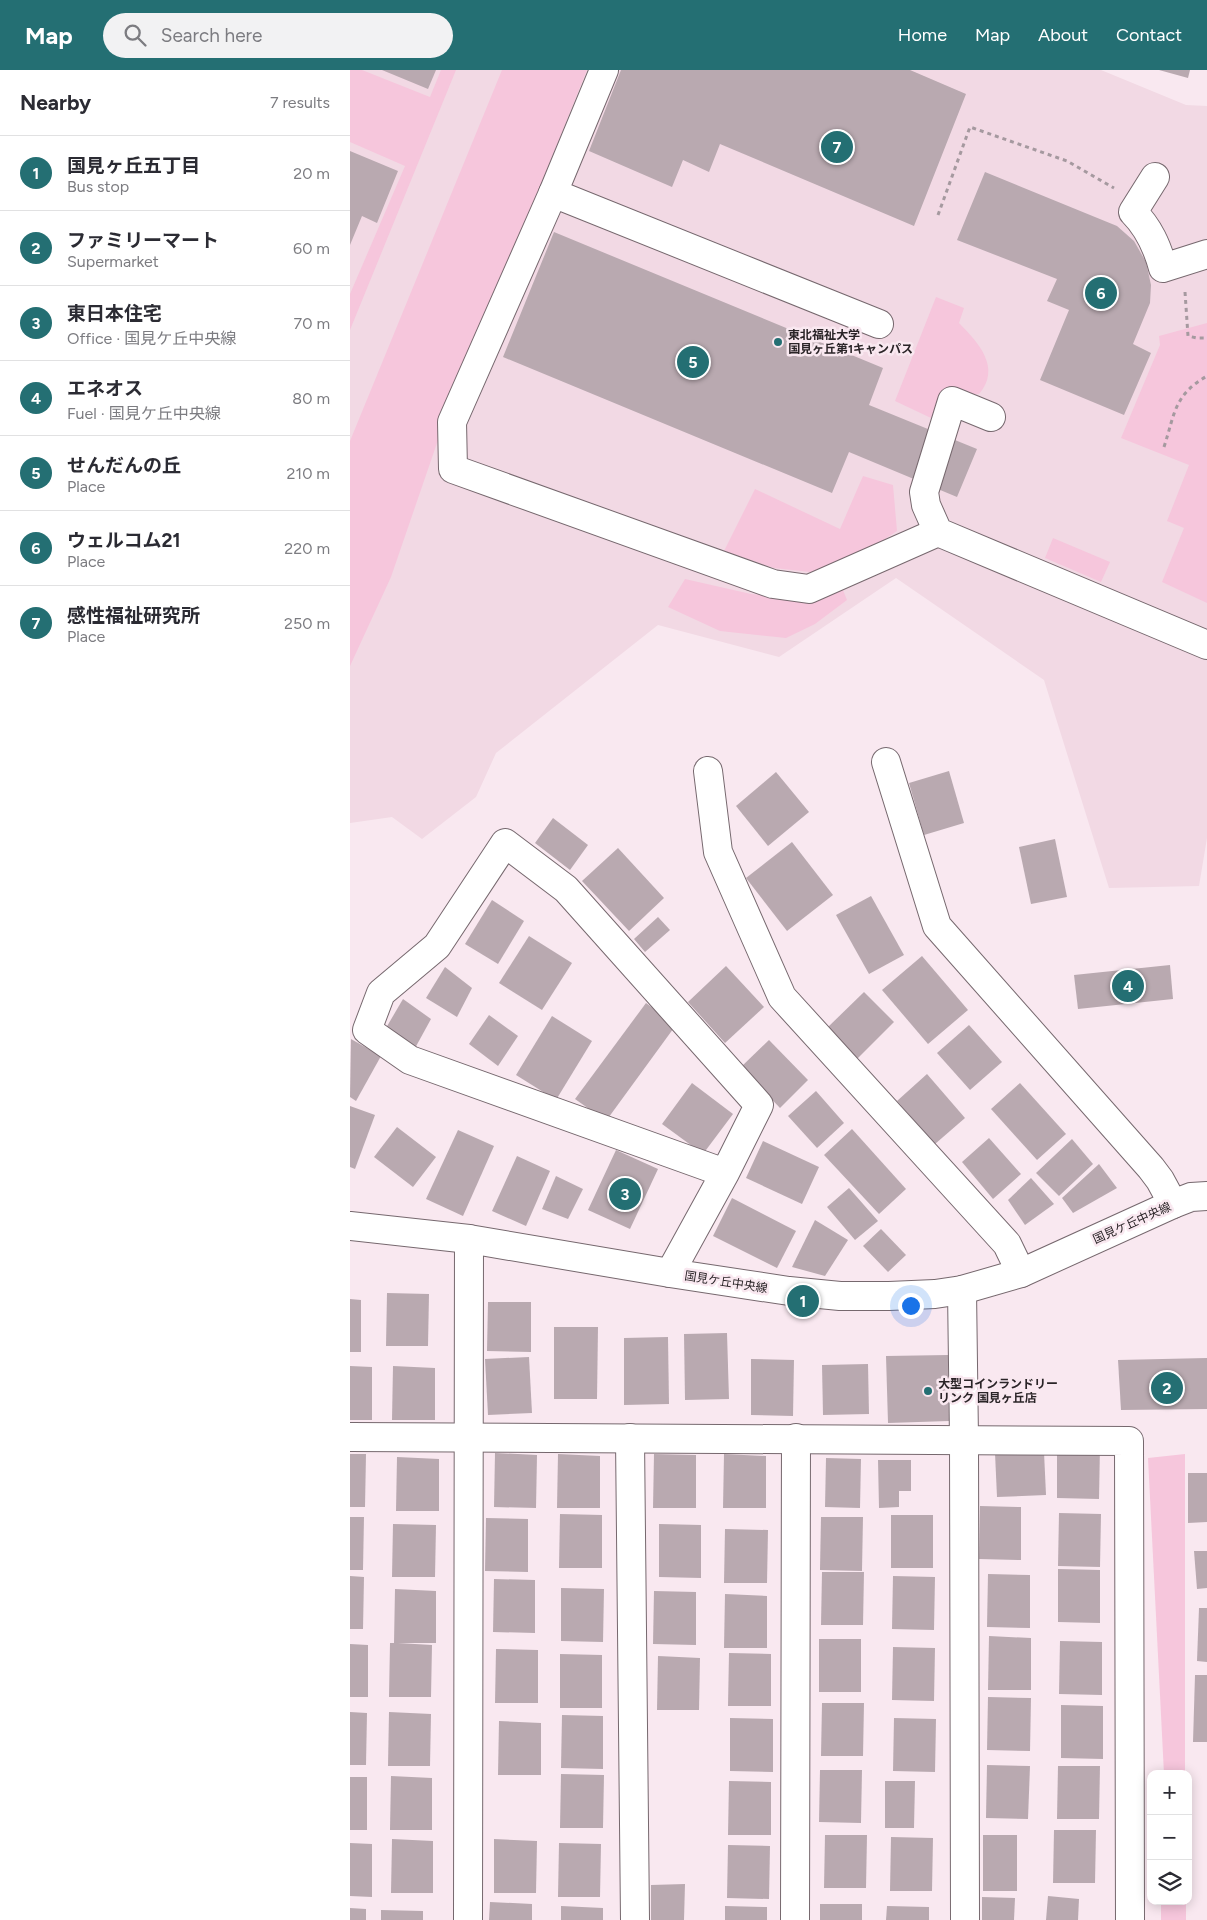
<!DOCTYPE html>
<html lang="en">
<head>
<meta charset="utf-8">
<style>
	:root { --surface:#fff; --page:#f2f2f3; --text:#2b2b33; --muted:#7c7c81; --line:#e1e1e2; --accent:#246f73 }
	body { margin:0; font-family:Figtree,"Noto Sans JP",sans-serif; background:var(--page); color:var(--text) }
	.controls { position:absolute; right:15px; bottom:15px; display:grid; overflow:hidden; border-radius:10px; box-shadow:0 2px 12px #0003 }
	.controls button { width:45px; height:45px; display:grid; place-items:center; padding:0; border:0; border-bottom:1px solid var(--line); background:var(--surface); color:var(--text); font:25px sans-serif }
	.you { position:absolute; left:560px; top:1235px; width:18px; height:18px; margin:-12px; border:4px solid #fff; border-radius:50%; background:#1a73e8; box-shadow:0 0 0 8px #1a73e833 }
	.badge { display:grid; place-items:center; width:32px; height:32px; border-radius:50%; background:var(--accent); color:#fff; font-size:16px; font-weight:700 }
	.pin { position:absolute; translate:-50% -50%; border:2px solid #fff; box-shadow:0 1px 5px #0006 }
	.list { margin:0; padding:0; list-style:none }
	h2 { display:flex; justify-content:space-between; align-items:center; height:65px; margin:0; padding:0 20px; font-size:21px }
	h2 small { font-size:16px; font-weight:400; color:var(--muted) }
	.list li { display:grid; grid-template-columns:32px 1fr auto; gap:15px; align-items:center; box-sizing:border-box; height:75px; padding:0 20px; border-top:1px solid var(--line) }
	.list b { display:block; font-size:19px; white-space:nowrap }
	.list p { margin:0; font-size:16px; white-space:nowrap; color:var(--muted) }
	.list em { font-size:16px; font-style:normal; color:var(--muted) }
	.icon { flex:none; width:28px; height:28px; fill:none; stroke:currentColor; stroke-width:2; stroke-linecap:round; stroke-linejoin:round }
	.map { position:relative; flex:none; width:857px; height:1850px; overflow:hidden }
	header { display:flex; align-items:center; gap:30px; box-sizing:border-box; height:70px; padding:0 25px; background:var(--accent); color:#fff }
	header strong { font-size:24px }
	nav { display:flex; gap:28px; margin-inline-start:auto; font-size:18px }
	.search { width:350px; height:45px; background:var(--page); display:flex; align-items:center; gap:12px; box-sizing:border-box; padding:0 18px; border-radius:28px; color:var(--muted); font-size:19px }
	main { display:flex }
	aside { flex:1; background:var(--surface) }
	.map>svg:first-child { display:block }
	.built { fill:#f2d9e4 }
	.green { fill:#f6c6dc }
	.building { fill:#b9a9b0 }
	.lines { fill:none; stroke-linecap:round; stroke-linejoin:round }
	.minor-casing { stroke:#76686e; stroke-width:30 }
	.path { stroke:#a5999f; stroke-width:3; stroke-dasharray:4 4; stroke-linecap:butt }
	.minor { stroke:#fff; stroke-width:28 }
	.poi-dot { fill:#246f73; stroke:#f9e8f0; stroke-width:2 }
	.labels { text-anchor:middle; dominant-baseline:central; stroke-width:5; stroke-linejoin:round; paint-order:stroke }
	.poi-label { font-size:12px; font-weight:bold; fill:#2a2427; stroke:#f9e8f0; text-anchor:start }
	.street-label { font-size:12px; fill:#2a2427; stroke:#f9e8f0 }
</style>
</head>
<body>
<header>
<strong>Map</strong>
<div class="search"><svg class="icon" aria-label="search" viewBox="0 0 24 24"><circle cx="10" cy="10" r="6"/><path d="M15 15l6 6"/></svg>Search here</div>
<nav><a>Home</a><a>Map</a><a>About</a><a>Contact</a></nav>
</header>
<main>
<aside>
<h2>Nearby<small>7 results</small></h2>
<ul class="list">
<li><span class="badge">1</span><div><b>国見ヶ丘五丁目</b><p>Bus stop</p></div><em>20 m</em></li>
<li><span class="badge">2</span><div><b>ファミリーマート</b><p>Supermarket</p></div><em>60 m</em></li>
<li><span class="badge">3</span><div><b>東日本住宅</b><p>Office · 国見ケ丘中央線</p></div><em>70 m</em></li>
<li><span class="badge">4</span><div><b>エネオス</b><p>Fuel · 国見ケ丘中央線</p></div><em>80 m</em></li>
<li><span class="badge">5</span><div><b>せんだんの丘</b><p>Place</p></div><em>210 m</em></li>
<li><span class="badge">6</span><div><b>ウェルコム21</b><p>Place</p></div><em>220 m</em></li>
<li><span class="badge">7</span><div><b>感性福祉研究所</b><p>Place</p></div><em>250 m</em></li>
</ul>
</aside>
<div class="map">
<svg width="857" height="1850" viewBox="0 0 857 1850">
	<rect width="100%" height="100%" fill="#f9e8f0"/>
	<!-- built -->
	<path class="built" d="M 0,0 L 751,0 L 836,35 L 857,36 L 857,768 L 849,816 L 759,818 L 694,610 L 546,508 L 429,587 L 308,555 L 146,683 L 126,727 L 72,769 L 42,747 L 0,753 Z"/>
	<!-- green -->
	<g class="green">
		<path d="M 0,0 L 12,0 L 80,27 L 91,0 L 106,0 L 0,260 L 0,224 L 55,96 L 0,72 Z"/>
		<path d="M 152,0 L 237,0 L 87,373 L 41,507 L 0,596 L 0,371 Z"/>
		<path d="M 586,227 L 614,238 L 609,253 C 628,272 652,298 629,324 L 617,325 L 588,336 L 581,348 L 545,331 Z"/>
		<path d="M 857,253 L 857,533 L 812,512 L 834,458 L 817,451 L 839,395 L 771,368 L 810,275 L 809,266 Z"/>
		<path d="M 513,406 L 543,415 L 547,461 L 508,487 L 487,499 L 460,502 L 424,498 L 374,481 L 405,419 L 490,459 Z"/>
		<path d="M 703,468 L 760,492 L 751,512 L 695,488 Z"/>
		<path d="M 335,509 L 401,524 L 431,527 L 493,520 L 497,530 L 465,554 L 436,568 L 370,561 L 318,537 Z"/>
		<path d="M 835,1384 L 835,1704 L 814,1704 L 798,1388 Z"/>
		<rect x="811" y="1831" width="25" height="19"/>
	</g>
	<!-- building -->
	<g class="building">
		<path d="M 32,0 L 86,0 L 78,19 Z"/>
		<path d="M 271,0 L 560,0 L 616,24 L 564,156 L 370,74 L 359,102 L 333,90 L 322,117 L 239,81 Z"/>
		<path d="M 809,0 L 840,0 L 838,8 Z"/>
		<path d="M 0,81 L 48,101 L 27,153 L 12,146 L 0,175 Z"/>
		<path d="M 635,102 L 767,156 L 784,171 L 796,192 L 801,215 L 800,233 L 783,274 L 801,283 L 774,345 L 690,310 L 719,240 L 697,231 L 707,209 L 607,170 Z"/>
		<path d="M 204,162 L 533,298 L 519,335 L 627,379 L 607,427 L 499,382 L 482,423 L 153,287 Z"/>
		<path d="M 599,701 L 614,753 L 574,765 L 559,713 Z"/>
		<path d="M 426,702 L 459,742 L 418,776 L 386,736 Z"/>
		<path d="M 203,748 L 238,775 L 220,800 L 185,773 Z"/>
		<path d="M 705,769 L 717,827 L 681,834 L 669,777 Z"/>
		<path d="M 442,772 L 483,825 L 437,861 L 396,808 Z"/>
		<path d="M 268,778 L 314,828 L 279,861 L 232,811 Z"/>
		<path d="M 521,826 L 554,885 L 519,904 L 486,845 Z"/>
		<path d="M 142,830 L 174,851 L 148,894 L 115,874 Z"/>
		<path d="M 308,847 L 320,860 L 295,882 L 284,869 Z"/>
		<path d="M 179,866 L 222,893 L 192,940 L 149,913 Z"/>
		<path d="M 572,886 L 618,940 L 578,974 L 532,920 Z"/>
		<path d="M 820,895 L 823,929 L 728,939 L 724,905 Z"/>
		<path d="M 376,896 L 414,937 L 375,973 L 338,932 Z"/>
		<path d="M 95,897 L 122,918 L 107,947 L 76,928 Z"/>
		<path d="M 514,922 L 544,952 L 506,990 L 476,959 Z"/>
		<path d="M 53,929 L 81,949 L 64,980 L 36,958 Z"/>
		<path d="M 296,933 L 326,955 L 256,1051 L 225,1029 Z"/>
		<path d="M 139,945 L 168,966 L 148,996 L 119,974 Z"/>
		<path d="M 202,946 L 242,971 L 206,1030 L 166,1005 Z"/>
		<path d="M 619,955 L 652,992 L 620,1020 L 587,983 Z"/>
		<path d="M 1,969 L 31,986 L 6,1031 L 0,1027 Z"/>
		<path d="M 419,970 L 458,1010 L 430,1038 L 391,997 Z"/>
		<path d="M 577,1004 L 615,1048 L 585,1074 L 547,1031 Z"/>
		<path d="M 342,1013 L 383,1044 L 353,1084 L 312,1054 Z"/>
		<path d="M 670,1013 L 716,1064 L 687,1090 L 641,1039 Z"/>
		<path d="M 466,1021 L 494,1053 L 467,1078 L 438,1046 Z"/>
		<path d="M 0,1036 L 25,1045 L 5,1099 L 0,1097 Z"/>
		<path d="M 47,1057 L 86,1087 L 63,1117 L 24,1087 Z"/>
		<path d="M 502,1059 L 556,1119 L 529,1144 L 474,1085 Z"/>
		<path d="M 108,1060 L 144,1076 L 113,1146 L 76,1129 Z"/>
		<path d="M 639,1068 L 671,1104 L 643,1129 L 612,1092 Z"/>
		<path d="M 722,1069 L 743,1094 L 709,1126 L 686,1103 Z"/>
		<path d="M 413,1071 L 469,1097 L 452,1134 L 396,1108 Z"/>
		<path d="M 266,1080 L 308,1099 L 280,1159 L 238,1140 Z"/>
		<path d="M 167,1086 L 200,1101 L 176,1156 L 142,1141 Z"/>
		<path d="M 749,1094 L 767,1118 L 723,1143 L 712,1128 Z"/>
		<path d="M 206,1106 L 233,1119 L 218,1149 L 192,1139 Z"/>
		<path d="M 681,1108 L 704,1134 L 675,1155 L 658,1130 Z"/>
		<path d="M 499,1118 L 528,1151 L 505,1170 L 477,1137 Z"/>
		<path d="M 382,1128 L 446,1161 L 427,1198 L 363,1166 Z"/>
		<path d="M 465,1150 L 498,1170 L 475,1206 L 442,1197 Z"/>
		<path d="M 531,1159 L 556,1185 L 538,1202 L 513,1176 Z"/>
		<path d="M 37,1223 L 79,1224 L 78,1276 L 36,1276 Z"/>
		<path d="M 0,1229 L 11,1230 L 11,1282 L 0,1282 Z"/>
		<path d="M 138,1232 L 181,1232 L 181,1282 L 137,1281 Z"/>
		<path d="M 204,1257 L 248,1257 L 247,1329 L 204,1329 Z"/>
		<path d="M 377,1263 L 379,1329 L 335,1330 L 334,1264 Z"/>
		<path d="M 318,1267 L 319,1334 L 274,1335 L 274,1268 Z"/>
		<path d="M 598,1285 L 599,1351 L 538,1353 L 536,1286 Z"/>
		<path d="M 179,1287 L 182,1343 L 138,1345 L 135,1289 Z"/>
		<path d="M 857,1288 L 857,1339 L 771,1340 L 768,1290 Z"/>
		<path d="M 401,1289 L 444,1290 L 443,1346 L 401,1345 Z"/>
		<path d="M 518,1294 L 519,1344 L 473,1345 L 472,1295 Z"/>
		<path d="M 0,1296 L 22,1297 L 22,1350 L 0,1350 Z"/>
		<path d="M 43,1296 L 85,1298 L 85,1350 L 42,1350 Z"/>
		<path d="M 707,1375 L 750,1376 L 749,1429 L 707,1428 Z"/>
		<path d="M 694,1382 L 696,1425 L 647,1427 L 645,1383 Z"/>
		<path d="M 145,1383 L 187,1385 L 186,1438 L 144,1437 Z"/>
		<path d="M 0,1384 L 16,1384 L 15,1437 L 0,1437 Z"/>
		<path d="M 208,1384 L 250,1386 L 250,1438 L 207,1438 Z"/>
		<path d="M 304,1384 L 346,1385 L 346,1438 L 303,1438 Z"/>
		<path d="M 374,1384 L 416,1386 L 416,1438 L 373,1438 Z"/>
		<path d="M 47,1387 L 89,1389 L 89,1441 L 46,1441 Z"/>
		<path d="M 476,1388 L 511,1389 L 510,1438 L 475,1437 Z"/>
		<path d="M 528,1390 L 561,1390 L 561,1421 L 549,1421 L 549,1437 L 529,1438 Z"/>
		<path d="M 838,1403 L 857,1403 L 857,1452 L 838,1453 Z"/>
		<path d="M 630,1436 L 671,1437 L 671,1490 L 629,1489 Z"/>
		<path d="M 709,1443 L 751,1444 L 750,1497 L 708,1496 Z"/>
		<path d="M 210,1444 L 252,1445 L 252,1498 L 209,1498 Z"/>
		<rect x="541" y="1445" width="42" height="53"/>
		<path d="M 0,1447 L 14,1447 L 13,1500 L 0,1500 Z"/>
		<path d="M 471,1447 L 513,1447 L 512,1501 L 470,1500 Z"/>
		<path d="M 136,1448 L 178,1449 L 178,1502 L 135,1501 Z"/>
		<path d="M 43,1454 L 86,1455 L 85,1507 L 42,1507 Z"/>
		<path d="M 309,1454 L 351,1455 L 351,1508 L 309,1507 Z"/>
		<path d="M 375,1459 L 418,1460 L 417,1513 L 374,1513 Z"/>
		<path d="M 844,1481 L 857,1481 L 857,1518 L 847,1519 Z"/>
		<path d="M 708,1499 L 750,1500 L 750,1553 L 708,1552 Z"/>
		<path d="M 472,1502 L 514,1502 L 513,1555 L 471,1555 Z"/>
		<path d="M 638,1504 L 680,1505 L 680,1558 L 637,1557 Z"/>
		<path d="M 0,1506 L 14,1507 L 13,1559 L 0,1559 Z"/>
		<path d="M 543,1506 L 585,1507 L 584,1560 L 542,1559 Z"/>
		<path d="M 144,1509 L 185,1510 L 185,1563 L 143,1562 Z"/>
		<path d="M 211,1518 L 254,1519 L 253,1572 L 211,1571 Z"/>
		<path d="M 45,1519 L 86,1521 L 86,1573 L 48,1573 L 82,1575 L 81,1627 L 39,1627 L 40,1573 L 44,1573 Z"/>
		<path d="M 304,1521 L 346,1522 L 346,1575 L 303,1574 Z"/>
		<path d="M 375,1524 L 417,1526 L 417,1578 L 374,1578 Z"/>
		<path d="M 849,1538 L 857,1538 L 857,1592 L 847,1591 Z"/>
		<path d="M 639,1566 L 681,1568 L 681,1620 L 638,1620 Z"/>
		<rect x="469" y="1569" width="42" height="53"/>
		<path d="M 710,1571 L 752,1572 L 752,1625 L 709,1624 Z"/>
		<path d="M 0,1574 L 18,1575 L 18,1627 L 0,1627 Z"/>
		<path d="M 543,1577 L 585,1578 L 584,1631 L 542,1630 Z"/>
		<path d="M 146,1579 L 188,1580 L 188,1633 L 145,1633 Z"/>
		<path d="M 379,1583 L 421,1584 L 421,1636 L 378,1636 Z"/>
		<path d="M 210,1584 L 252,1585 L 252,1638 L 210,1638 Z"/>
		<path d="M 308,1586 L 350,1588 L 349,1640 L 307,1640 Z"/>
		<path d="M 845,1605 L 857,1605 L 857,1672 L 843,1672 Z"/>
		<path d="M 638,1627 L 681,1628 L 680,1681 L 637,1680 Z"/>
		<path d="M 472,1633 L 514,1633 L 513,1686 L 471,1686 Z"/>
		<path d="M 711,1635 L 753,1636 L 753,1689 L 711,1688 Z"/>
		<path d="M 0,1642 L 17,1643 L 16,1695 L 0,1695 Z"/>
		<path d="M 39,1642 L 81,1644 L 80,1696 L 38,1696 Z"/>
		<path d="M 212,1645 L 253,1646 L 253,1699 L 211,1698 Z"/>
		<path d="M 380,1648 L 423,1649 L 423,1702 L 380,1701 Z"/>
		<path d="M 544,1648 L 586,1649 L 585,1702 L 543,1701 Z"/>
		<path d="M 149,1651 L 191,1653 L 191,1705 L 148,1705 Z"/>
		<path d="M 637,1695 L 680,1696 L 678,1749 L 636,1748 Z"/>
		<path d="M 708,1696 L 750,1696 L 749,1749 L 707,1749 Z"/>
		<path d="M 470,1700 L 512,1700 L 511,1753 L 469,1752 Z"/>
		<path d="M 211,1704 L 254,1705 L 253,1758 L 210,1758 Z"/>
		<path d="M 41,1706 L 82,1708 L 82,1760 L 40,1760 Z"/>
		<rect x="0" y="1707" width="17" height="53"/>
		<path d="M 379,1711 L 421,1712 L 421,1765 L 378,1765 Z"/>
		<path d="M 535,1711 L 565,1711 L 564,1758 L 535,1758 Z"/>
		<path d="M 704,1760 L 746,1760 L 745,1813 L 703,1813 Z"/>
		<path d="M 475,1765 L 517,1765 L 516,1818 L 474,1818 Z"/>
		<rect x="633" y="1765" width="34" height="56"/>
		<path d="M 541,1767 L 583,1768 L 582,1821 L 540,1821 Z"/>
		<path d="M 42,1769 L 83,1771 L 83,1823 L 41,1823 Z"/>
		<path d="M 144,1769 L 187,1771 L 186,1823 L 144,1823 Z"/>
		<path d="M 0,1773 L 22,1774 L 22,1827 L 0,1826 Z"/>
		<path d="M 209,1773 L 251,1774 L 250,1827 L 208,1827 Z"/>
		<path d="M 378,1775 L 420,1776 L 419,1829 L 377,1828 Z"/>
		<path d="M 335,1814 L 334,1850 L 301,1850 L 301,1815 Z"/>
		<path d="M 698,1826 L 729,1829 L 728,1850 L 696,1850 Z"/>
		<path d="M 632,1827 L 665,1828 L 664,1850 L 632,1850 Z"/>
		<path d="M 140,1832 L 182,1834 L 182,1850 L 139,1850 Z"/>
		<rect x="470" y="1834" width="42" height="16"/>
		<path d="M 211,1836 L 253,1838 L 253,1850 L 211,1850 Z"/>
		<path d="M 375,1836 L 417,1837 L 417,1850 L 375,1850 Z"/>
		<path d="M 537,1836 L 579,1837 L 579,1850 L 536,1850 Z"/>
		<path d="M 0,1838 L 16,1839 L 16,1850 L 0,1850 Z"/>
		<path d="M 31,1840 L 73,1841 L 73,1850 L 31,1850 Z"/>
	</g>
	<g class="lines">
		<!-- minor casing -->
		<g class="minor-casing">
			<g id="minor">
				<path d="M 805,107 L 783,142 C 799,158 807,176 813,198 L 857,184"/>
				<path d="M 203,123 L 254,0"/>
				<path d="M 529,254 L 203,123 L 102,352 L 103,399 L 423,514 L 459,519 L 588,462"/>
				<path d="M 641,347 L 602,331 L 574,422 L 576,435 L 588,462 L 857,575"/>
				<path d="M 536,692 L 587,856 L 801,1098 L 810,1110 L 823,1134"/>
				<path d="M 358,701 L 368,782 L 432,927 L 657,1174 L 671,1203"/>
				<path d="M 0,1156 L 119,1169 L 320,1203 L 439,1221 L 490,1226 L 539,1226 L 585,1224 L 612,1220 L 671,1203 L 823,1134 L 841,1127 L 857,1126"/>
				<path d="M 320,1203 L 375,1103 L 409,1035 L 216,819 L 155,773 L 87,876 L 31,923 L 17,960 L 60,990 L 375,1103"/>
				<path d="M 612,1220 L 614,1369 L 615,1850"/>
				<path d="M 0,1367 L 779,1371 L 780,1850"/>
				<path d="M 280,1368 L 285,1850"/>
				<path d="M 118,1850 L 119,1169"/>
				<path d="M 445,1850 L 446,1368"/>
			</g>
		</g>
		<!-- path -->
		<g class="path">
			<path d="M 588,145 L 620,57 L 717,91 L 764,118"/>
			<path d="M 835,222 L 838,266 L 847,268 L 857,268"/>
			<path d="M 814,377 C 825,343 824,325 857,306"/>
		</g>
		<!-- minor -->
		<use href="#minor" class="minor"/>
	</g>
	<!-- markers -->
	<g class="poi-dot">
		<circle cx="428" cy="272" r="5"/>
		<circle cx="578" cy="1321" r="5"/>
	</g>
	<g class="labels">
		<!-- poi labels -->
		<g class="poi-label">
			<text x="438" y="265">東北福祉大学<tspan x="438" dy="14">国見ヶ丘第1キャンパス</tspan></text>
			<text x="588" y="1314">大型コインランドリー<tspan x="588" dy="14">リンク 国見ヶ丘店</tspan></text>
		</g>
		<!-- street labels -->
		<g class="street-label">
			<text transform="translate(782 1153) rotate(-24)">国見ケ丘中央線</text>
			<text transform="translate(376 1212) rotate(9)">国見ケ丘中央線</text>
		</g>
	</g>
</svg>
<div class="controls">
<button>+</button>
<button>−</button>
<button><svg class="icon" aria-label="layers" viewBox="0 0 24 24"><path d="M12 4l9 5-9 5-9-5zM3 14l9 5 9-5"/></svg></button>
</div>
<div class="you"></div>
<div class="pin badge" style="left:453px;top:1231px">1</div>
<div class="pin badge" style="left:817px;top:1318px">2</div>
<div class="pin badge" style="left:275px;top:1124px">3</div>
<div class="pin badge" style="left:778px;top:916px">4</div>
<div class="pin badge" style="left:343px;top:292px">5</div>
<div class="pin badge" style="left:751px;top:223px">6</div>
<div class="pin badge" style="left:487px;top:77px">7</div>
</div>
</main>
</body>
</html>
